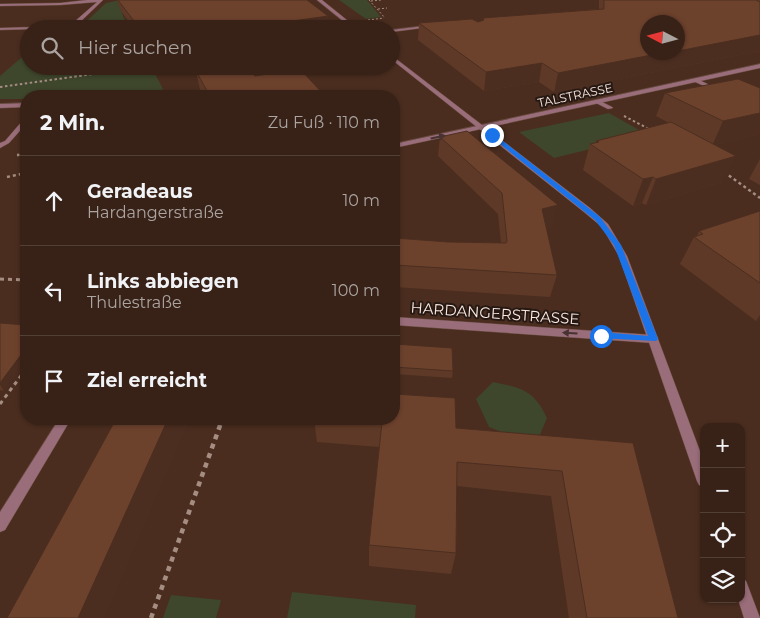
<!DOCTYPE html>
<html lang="de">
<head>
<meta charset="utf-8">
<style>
	:root { --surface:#382217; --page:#432f24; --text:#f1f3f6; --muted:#aba4a1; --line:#523f36 }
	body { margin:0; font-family:Montserrat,sans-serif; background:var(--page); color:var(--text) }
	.controls { position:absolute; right:15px; bottom:15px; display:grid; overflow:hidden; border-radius:10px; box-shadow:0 1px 4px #0004 }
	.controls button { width:45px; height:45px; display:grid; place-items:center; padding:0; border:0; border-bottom:1px solid var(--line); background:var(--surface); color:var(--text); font:25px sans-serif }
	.compass { position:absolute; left:640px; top:15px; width:45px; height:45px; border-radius:50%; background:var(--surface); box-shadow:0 1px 4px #0004; rotate:276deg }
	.stop { position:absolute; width:15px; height:15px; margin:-11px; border:4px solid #1a73e8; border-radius:50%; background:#fff }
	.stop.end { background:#1a73e8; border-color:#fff; box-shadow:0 1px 5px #0008 }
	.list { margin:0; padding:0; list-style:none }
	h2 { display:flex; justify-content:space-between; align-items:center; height:65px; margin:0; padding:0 20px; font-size:21px }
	h2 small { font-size:16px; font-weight:400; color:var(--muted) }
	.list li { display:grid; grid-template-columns:32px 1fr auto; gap:15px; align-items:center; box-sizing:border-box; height:90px; padding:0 20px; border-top:1px solid var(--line) }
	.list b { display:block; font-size:19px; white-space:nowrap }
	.list p { margin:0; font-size:16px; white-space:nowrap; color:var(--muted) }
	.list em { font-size:16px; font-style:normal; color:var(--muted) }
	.icon { flex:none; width:28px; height:28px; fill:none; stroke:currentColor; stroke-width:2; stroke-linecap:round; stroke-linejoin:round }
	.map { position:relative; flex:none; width:760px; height:618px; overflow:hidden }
	.search { position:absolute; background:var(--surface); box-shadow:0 1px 4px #0004; left:20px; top:20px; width:380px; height:55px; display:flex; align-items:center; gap:12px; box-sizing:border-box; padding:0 18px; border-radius:28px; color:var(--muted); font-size:19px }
	.panel { position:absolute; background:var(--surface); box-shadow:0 1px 4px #0004; left:20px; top:90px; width:380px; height:335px; border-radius:20px }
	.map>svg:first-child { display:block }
	.green { fill:#3e462b }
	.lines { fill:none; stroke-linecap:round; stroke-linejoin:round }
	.service-casing { stroke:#664b3e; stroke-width:1 }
	.minor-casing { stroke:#664b3e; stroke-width:1 }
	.tertiary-casing { stroke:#664b3e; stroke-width:1 }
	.path-far4 { stroke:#a58d82; stroke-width:1; stroke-dasharray:2 2; stroke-linecap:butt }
	.path-far3 { stroke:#a58d82; stroke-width:2; stroke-dasharray:2.5 2.5; stroke-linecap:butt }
	.path-far2 { stroke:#a58d82; stroke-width:2.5; stroke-dasharray:3 3; stroke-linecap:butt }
	.path-far1 { stroke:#a58d82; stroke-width:3; stroke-dasharray:4 4; stroke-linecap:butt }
	.path { stroke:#a58d82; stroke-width:4.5; stroke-dasharray:5 5; stroke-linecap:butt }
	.service { fill:#996d79; fill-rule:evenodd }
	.minor { fill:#996d79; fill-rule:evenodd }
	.tertiary { fill:#996d79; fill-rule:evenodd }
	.wall { fill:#5e3927 }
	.shaded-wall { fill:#4c2e20 }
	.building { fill:#6d422d; stroke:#4c2e20 }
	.oneway { fill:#483232 }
	.route { fill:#1a73e8 }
	.labels { text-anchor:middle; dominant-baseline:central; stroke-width:4; stroke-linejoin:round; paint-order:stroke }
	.far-street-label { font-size:12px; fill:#fce9e1; stroke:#261913 }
	.street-label { font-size:15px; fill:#fce9e1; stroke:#261913 }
</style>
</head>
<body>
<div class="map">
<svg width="760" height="618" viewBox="0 0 760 618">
	<rect width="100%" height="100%" fill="#4a2d1f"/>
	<!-- green -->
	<g class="green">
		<path d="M 120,0 L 122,13 L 129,29 L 78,29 L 106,3 Z"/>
		<path d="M 339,0 L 367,0 L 381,17 L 366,19 Z"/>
		<path d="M 29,51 L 29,66 L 151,66 L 163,89 L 152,96 L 26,96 L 26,99 L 0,99 L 0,76 Z"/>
		<path d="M 609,113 L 648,135 L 554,158 L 519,132 Z"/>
		<path d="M 493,382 C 522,388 534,390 547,418 L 539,437 L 512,436 L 489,427 L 476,399 Z"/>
		<path d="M 292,592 L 416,605 L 415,618 L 287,618 Z"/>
		<path d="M 171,595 L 221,600 L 216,618 L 163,618 Z"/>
	</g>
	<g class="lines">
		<!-- service casing -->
		<g class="service-casing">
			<g id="service">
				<path d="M 693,79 L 697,79 L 720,90 L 715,91 L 693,81 Z"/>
				<path d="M 598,100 L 612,107 L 613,108 L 608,109 L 596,103 L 596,101 Z"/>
			</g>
		</g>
		<!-- minor casing -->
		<g class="minor-casing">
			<g id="minor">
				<path d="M 87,0 L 103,0 L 77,25 L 67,28 L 0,30 L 0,28 L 65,26 L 73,23 L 97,2 L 60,5 L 0,6 L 0,4 L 60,3 Z"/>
				<path d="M 432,25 L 430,27 L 391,32 L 391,30 Z"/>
				<path d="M 760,64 L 760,68 L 394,148 L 394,144 Z"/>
				<path d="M 26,103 L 26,107 L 0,108 L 0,104 Z"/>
				<path d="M 26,118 L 26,124 L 9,143 L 0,148 L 0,143 L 5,141 L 24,119 Z"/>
				<path d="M 394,317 L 653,335 L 657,336 L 658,339 L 657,342 L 653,343 L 394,325 Z"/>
				<path d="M 59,419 L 71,419 L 5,530 L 0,532 L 0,512 Z"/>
			</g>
		</g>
		<!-- tertiary casing -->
		<g class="tertiary-casing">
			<g id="tertiary">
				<path d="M 317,0 L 322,0 L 358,29 L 353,29 Z"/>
				<path d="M 391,55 L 590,208 L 608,224 L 627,256 L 704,462 L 704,487 L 699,485 L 697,481 L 619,256 L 602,227 L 584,212 L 391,59 Z"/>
				<path d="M 741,578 L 746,581 L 760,618 L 744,618 L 738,599 L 741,599 Z"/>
			</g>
		</g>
		<!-- path-far4 -->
		<g class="path-far4">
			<path d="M 369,0 L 385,18"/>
			<path d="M 371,1 L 381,0"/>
			<path d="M 378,9 L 387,8"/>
			<path d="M 368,20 L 384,18"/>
			<path d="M 135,68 L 149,66"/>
		</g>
		<!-- path-far3 -->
		<g class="path-far3">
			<path d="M 0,87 L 144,67"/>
			<path d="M 624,116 L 649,129"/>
			<path d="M 17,155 L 26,154"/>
		</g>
		<!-- path-far2 -->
		<g class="path-far2">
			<path d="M 17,155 L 19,155"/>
			<path d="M 724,172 L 760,198"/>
			<path d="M 7,177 L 26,173"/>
		</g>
		<!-- path-far1 -->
		<g class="path-far1">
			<path d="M 0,279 L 26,280"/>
			<path d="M 0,404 L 26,369"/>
			<path d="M 222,422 L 223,419"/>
		</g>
		<!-- path -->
		<path class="path" d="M 151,618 L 222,420"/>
		<!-- service -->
		<use href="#service" class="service"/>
		<!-- minor -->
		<use href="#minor" class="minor"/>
		<!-- tertiary -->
		<use href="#tertiary" class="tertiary"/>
	</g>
	<!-- wall -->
	<g class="wall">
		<path d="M 117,0 L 328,16 L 328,29 L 134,29 L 121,11 Z"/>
		<path d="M 599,0 L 760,0 L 760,51 L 554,92 L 539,82 L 484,91 L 418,40 L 419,23 L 478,22 L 483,20 L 483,18 L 599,9 Z"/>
		<path d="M 196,71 L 255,76 L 325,96 L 204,96 L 200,90 Z"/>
		<path d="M 760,88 L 760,134 L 715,145 L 723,182 L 646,205 L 642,203 L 633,206 L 583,170 L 590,144 L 595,143 L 596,141 L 669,123 L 656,116 L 665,93 Z"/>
		<path d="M 440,137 L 552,227 L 546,228 L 557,275 L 550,297 L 394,287 L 394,238 L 448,242 L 501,243 L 498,214 L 438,156 Z"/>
		<path d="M 760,159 L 760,185 L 749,179 Z"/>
		<path d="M 760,211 L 760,320 L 756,321 L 680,264 L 694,237 L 697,236 L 699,231 Z"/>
		<path d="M 0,323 L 4,391 L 0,390 Z"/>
		<path d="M 394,344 L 453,371 L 452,378 L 394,374 Z"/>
		<path d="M 314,419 L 394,419 L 456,428 L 633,443 L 678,618 L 569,618 L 551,496 L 457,486 L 456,553 L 451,574 L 369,566 L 369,545 L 379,447 L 317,442 Z"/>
	</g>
	<!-- shaded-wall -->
	<g class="shaded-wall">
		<path d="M 328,16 L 328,29 L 236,29 Z"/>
		<path d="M 760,35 L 760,51 L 554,92 L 558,73 L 667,52 L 678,52 L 678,51 Z"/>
		<path d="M 542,63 L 539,82 L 484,91 L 486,72 Z"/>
		<path d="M 760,113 L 760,134 L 712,146 L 723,121 Z"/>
		<path d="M 736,156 L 723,182 L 646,205 L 656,179 Z"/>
		<path d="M 653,177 L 642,203 L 633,206 L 643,179 Z"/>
		<path d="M 558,205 L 552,227 L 537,231 L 542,209 Z"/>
		<path d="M 760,315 L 760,320 L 756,321 Z"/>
		<path d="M 26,348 L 26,361 L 4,391 L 0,385 L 0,383 Z"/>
		<path d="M 168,419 L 190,419 L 105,618 L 78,618 Z"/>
	</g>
	<!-- building -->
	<g class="building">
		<path d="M 118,0 L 307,0 L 328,16 L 236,29 L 140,29 Z"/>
		<path d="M 604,0 L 756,0 L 760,2 L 760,35 L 678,51 L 678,22 L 648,22 L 648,52 L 667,52 L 558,73 L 542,63 L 486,72 L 419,23 L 472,19 L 478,22 L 484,20 L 483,18 L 604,9 Z"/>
		<path d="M 229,66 L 247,66 L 255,76 L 300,69 L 325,96 L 210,96 L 196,71 Z"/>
		<path d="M 738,79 L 760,88 L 760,113 L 723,121 L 665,93 Z"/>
		<path d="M 671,122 L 736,156 L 656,179 L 653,177 L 643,179 L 590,144 L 599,142 L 596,141 Z"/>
		<path d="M 467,131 L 558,205 L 542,209 L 557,275 L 394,265 L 394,238 L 448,242 L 506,243 L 507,241 L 502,193 L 440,137 Z"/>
		<path d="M 760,211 L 760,283 L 694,237 L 703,234 L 699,231 Z"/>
		<path d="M 0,323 L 26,325 L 26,348 L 0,383 Z"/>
		<path d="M 394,344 L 452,348 L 453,371 L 394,367 Z"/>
		<path d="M 394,394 L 455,398 L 456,428 L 633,443 L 678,618 L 587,618 L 562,471 L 457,462 L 456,553 L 369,545 L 382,422 L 345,419 L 394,419 Z"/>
		<path d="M 116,419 L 168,419 L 78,618 L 7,618 Z"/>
	</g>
	<!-- one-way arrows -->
	<defs><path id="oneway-solid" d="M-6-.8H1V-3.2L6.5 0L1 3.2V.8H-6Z" transform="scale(1.25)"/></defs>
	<g class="oneway">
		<use href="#oneway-solid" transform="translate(438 137) rotate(-12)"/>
		<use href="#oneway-solid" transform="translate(570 333) rotate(-176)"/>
	</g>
	<!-- route -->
	<path class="route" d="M 490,134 L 494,134 L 600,217 L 621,245 L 658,339 L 656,341 L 598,338 L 598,333 L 601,332 L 648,336 L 614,245 L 595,220 L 490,136 Z"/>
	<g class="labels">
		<!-- far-street labels -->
		<g class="far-street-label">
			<text transform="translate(575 95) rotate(-12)">TALSTRASSE</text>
		</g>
		<!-- street labels -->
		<g class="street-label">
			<text transform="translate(495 313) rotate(4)">HARDANGERSTRASSE</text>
		</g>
	</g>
</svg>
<div class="controls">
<button>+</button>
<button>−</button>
<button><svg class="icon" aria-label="locate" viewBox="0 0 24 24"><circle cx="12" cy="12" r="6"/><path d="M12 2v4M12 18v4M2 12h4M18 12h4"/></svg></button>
<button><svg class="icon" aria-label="layers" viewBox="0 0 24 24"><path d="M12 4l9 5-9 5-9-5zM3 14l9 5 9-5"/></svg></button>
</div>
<svg class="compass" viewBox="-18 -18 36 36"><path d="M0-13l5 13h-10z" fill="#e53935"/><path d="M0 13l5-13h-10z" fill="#aba4a1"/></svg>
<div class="stop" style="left:601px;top:336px"></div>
<div class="stop end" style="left:492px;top:135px"></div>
<div class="search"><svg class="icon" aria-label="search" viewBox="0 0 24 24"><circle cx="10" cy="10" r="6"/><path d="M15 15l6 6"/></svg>Hier suchen</div>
<section class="panel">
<h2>2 Min.<small>Zu Fuß · 110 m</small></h2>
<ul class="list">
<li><svg class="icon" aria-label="ahead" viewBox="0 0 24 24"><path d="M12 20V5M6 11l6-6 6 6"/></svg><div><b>Geradeaus</b><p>Hardangerstraße</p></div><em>10 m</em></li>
<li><svg class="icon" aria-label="left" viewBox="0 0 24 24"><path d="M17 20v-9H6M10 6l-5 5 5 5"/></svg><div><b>Links abbiegen</b><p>Thulestraße</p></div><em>100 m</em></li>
<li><svg class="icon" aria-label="arrive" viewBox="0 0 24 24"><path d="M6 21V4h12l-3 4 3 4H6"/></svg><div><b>Ziel erreicht</b></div></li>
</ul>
</section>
</div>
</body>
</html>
